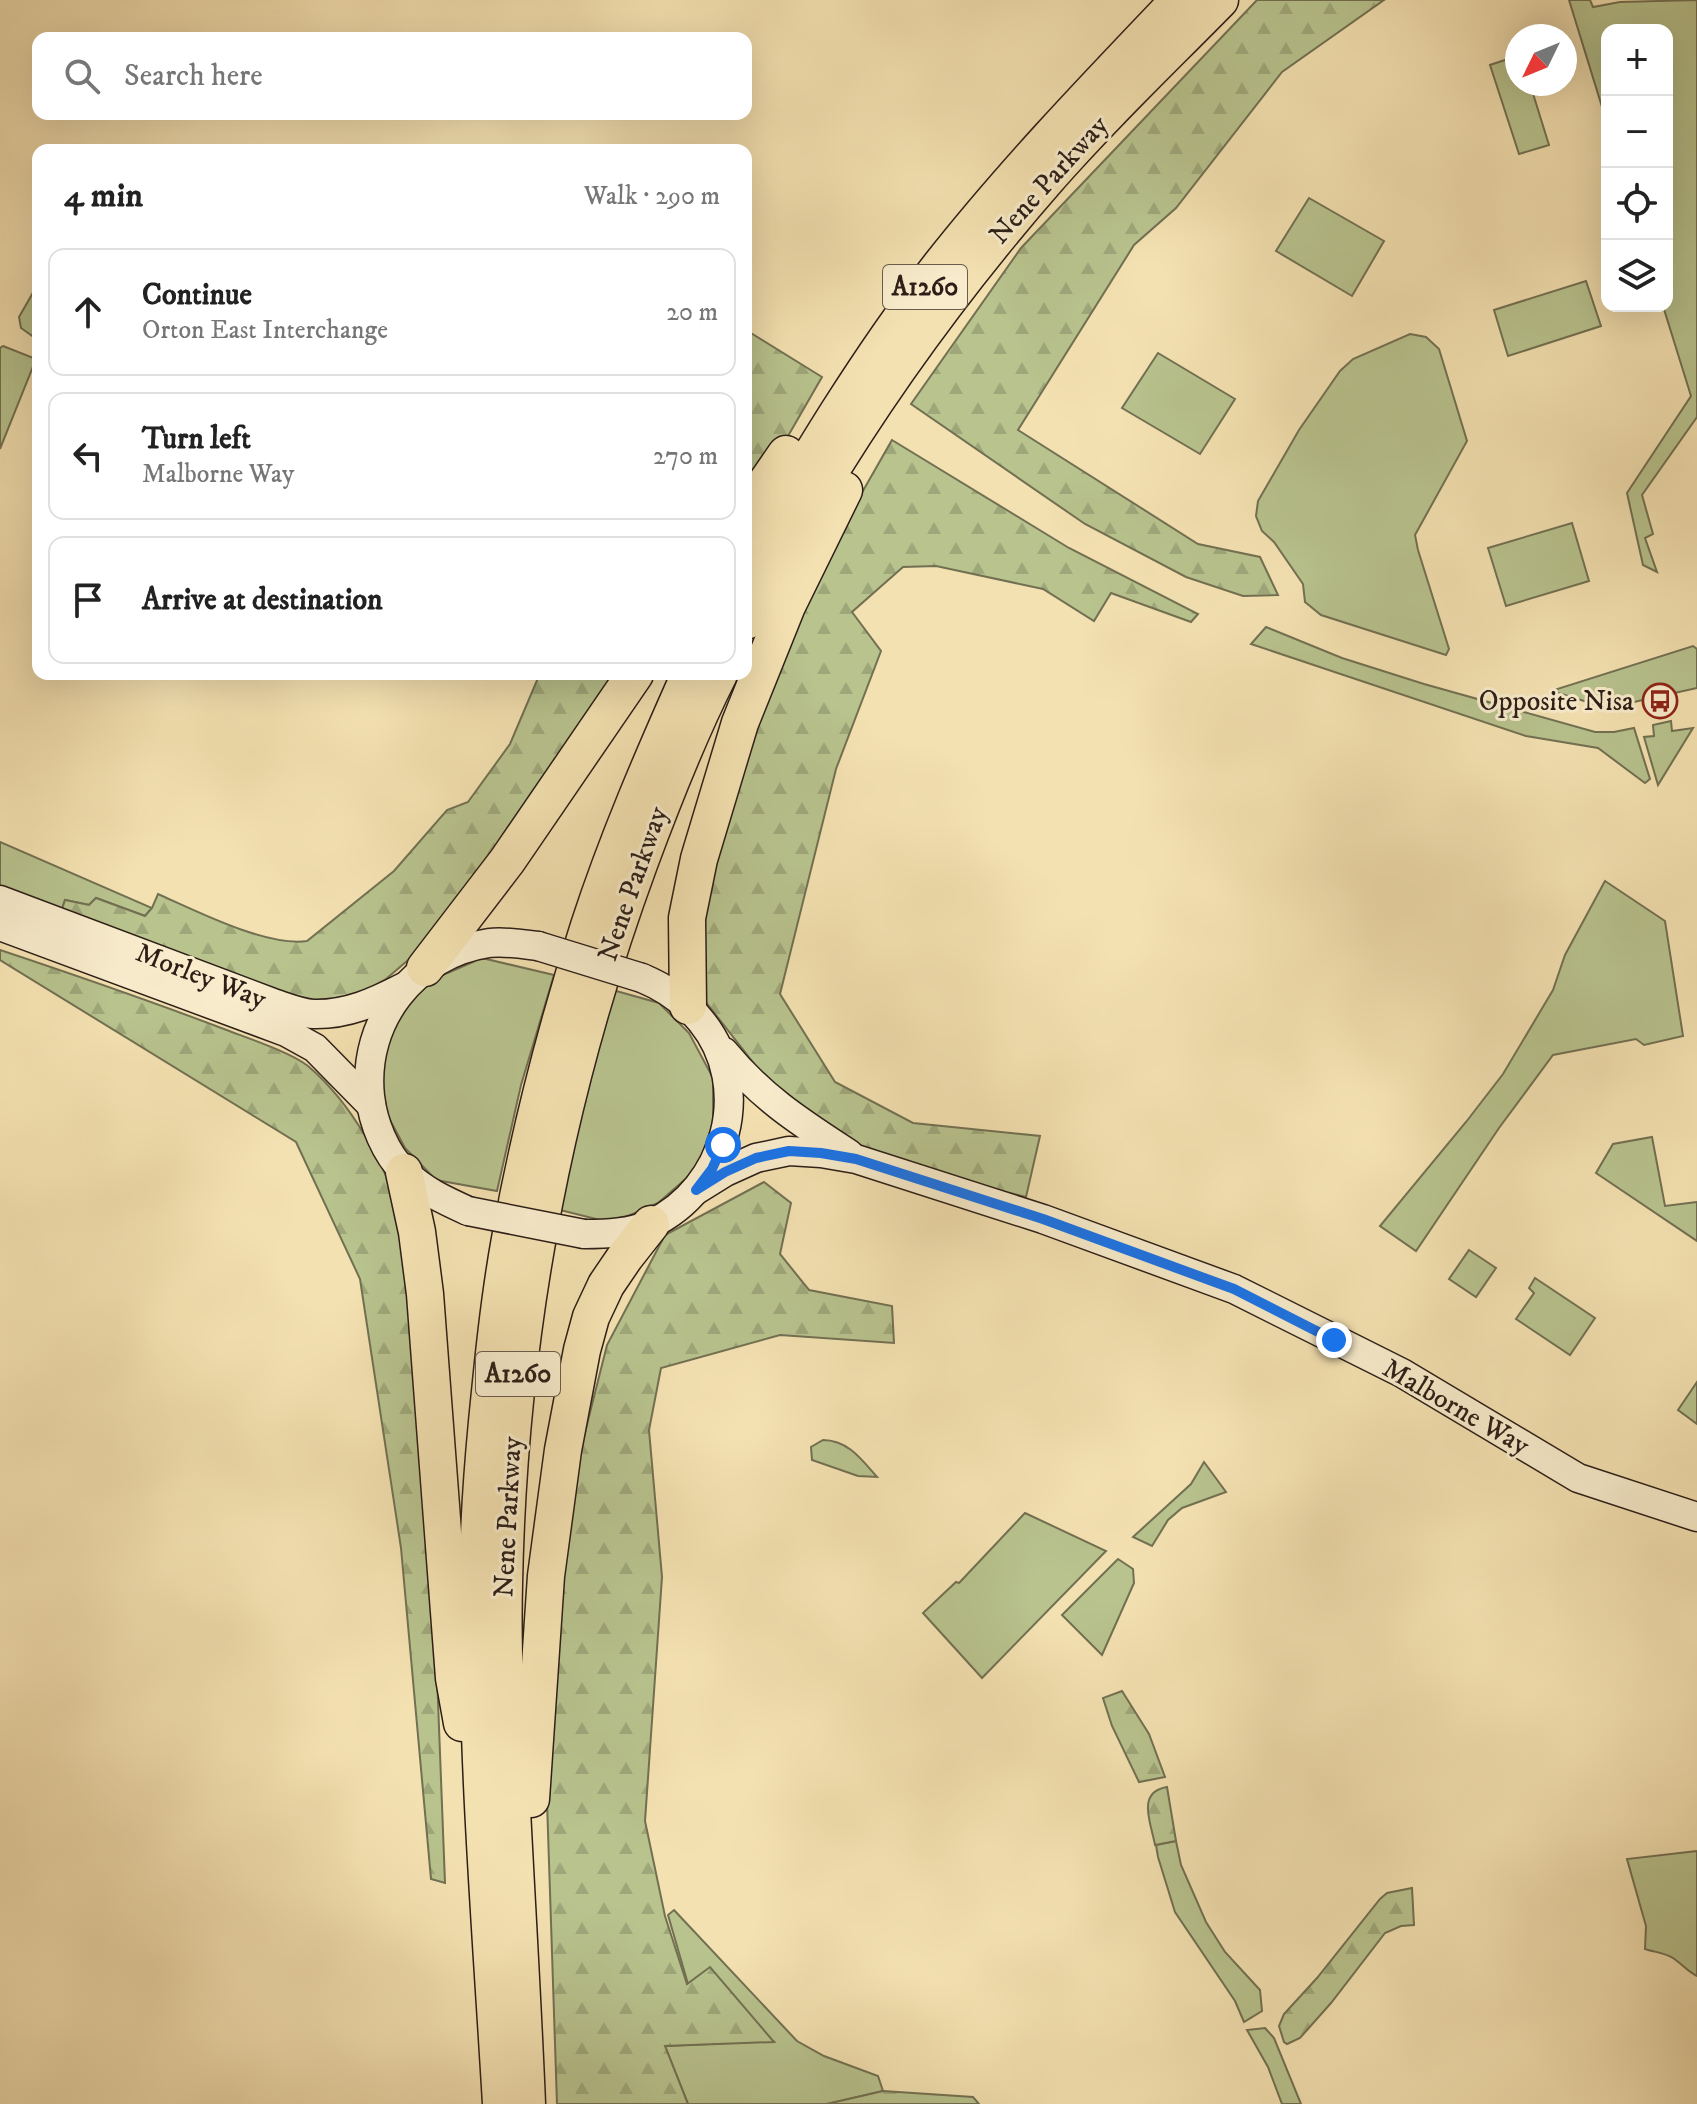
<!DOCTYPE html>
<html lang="en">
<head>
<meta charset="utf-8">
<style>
	:root { --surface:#fff; --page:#f6f6f6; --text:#222; --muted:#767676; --line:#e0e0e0 }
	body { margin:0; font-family:"IM FELL DW Pica",serif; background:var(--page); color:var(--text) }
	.controls { position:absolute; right:24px; top:24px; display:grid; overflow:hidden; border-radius:16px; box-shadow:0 8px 32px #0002 }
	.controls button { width:72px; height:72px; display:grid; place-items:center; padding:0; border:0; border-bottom:2px solid var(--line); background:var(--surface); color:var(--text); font:40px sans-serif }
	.compass { position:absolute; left:1505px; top:24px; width:72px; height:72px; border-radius:50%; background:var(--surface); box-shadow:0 8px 32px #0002; rotate:227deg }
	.stop { position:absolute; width:24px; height:24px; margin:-18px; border:6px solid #1a73e8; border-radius:50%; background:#fff }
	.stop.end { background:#1a73e8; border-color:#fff; box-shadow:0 2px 8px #0008 }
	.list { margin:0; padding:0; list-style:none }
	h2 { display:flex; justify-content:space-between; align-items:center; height:104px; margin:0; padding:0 32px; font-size:34px }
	h2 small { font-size:26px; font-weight:400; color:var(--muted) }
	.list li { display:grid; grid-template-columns:52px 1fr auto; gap:24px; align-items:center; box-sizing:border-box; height:128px; margin:0 16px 16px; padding:0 16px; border:2px solid var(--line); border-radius:16px }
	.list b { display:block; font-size:30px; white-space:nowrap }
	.list p { margin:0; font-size:26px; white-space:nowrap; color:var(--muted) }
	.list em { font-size:26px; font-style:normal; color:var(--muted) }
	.icon { flex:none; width:44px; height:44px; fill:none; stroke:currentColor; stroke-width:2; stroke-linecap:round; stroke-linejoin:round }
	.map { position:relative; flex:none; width:1697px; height:2104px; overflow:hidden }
	.search { position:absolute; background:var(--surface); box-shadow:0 8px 32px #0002; left:32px; top:32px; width:720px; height:88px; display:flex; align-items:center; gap:20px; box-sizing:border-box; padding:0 28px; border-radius:16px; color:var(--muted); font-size:30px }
	.panel { position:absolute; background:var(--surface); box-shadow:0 8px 32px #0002; left:32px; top:144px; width:720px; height:536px; border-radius:16px }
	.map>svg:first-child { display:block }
	.green { fill:#b8c38e; stroke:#727052; stroke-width:2 }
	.forest { fill:url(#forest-firs); stroke:#727052; stroke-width:2 }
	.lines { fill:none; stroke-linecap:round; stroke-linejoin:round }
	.secondary-casing { stroke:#2c1e17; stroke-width:31 }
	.highway-casing { stroke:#2c1e17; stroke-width:39 }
	.secondary { stroke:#f8eccc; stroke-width:28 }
	.highway { stroke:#f4e1b1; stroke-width:36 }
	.secondary-bridge-casing { stroke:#2c1e17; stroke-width:31; stroke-linecap:butt }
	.secondary-bridge { stroke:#f8eccc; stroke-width:28 }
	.route { stroke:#1a73e8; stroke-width:10 }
	.labels { text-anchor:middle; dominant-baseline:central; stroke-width:6; stroke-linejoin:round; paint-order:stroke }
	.shield { fill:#f8eccc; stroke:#695c4d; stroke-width:2 }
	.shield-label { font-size:26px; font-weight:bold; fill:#2c1e17 }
	.street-label { font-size:28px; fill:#2c1e17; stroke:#f8eccc }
	.poi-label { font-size:28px; fill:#2c1e17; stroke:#f8eccc; text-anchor:end }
</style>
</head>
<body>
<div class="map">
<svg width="1697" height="2104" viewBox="0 0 1697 2104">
	<defs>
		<pattern id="forest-firs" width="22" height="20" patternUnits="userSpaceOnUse" patternTransform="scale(2)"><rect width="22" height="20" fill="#b8c38e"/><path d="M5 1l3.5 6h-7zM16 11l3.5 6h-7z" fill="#9ea77a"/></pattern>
	</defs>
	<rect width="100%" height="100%" fill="#f4e1b1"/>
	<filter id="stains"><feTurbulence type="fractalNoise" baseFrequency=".0025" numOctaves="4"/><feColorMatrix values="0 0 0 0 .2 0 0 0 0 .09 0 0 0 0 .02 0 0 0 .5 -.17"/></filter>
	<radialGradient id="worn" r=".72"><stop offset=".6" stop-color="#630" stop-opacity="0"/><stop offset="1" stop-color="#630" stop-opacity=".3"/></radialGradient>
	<!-- green -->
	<g class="green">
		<path d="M 1569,0 L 1590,0 L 1593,7 L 1620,2 L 1697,0 L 1697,417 L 1642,495 L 1653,534 L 1645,538 L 1657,572 L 1643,565 L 1627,493 L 1691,396 L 1663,306 L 1667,306 L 1667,30 L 1607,30 L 1607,123 Z"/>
		<path d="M 1517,56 L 1517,84 L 1530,84 L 1549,145 L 1519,154 L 1490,65 Z"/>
		<path d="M 1309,198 L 1384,241 L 1352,296 L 1276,251 Z"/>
		<path d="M 1586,281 L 1601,326 L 1508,356 L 1494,310 Z"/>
		<path d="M 38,284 L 38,340 L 21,328 L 19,317 Z"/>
		<path d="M 1410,334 L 1426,337 L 1439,349 L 1467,441 L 1415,535 L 1418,550 L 1449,649 L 1446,655 L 1321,615 L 1305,602 L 1303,584 L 1274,542 L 1262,531 L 1256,516 L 1258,501 L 1299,430 L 1340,371 L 1353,359 Z"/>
		<path d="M 3,346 L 36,359 L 0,449 L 0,348 Z"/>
		<path d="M 1158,353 L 1235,399 L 1200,454 L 1122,408 Z"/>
		<path d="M 1572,523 L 1589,581 L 1506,606 L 1488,548 Z"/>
		<path d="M 1266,627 L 1342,658 L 1424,684 L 1595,732 L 1614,732 L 1634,728 L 1650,779 L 1645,783 L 1598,748 L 1526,736 L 1251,644 Z"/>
		<path d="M 1693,646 L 1697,649 L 1697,688 L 1607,708 L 1558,693 L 1554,690 Z"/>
		<path d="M 1671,721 L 1672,731 L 1693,728 L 1658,785 L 1644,737 L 1654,736 L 1653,725 Z"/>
		<path d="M 0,842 L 152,908 L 145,916 L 96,898 L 89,905 L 65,900 L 60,915 L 0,892 Z"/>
		<path d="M 1605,881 L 1665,921 L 1683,1036 L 1644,1045 L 1636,1039 L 1553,1055 L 1499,1128 L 1416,1251 L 1380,1226 L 1466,1122 L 1503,1074 L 1553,990 L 1565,955 Z"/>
		<path d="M 482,958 L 554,975 L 521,1085 L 497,1191 L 436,1180 L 405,1148 L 381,1103 L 381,1057 L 397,1011 L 436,978 Z"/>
		<path d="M 609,989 L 659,1003 L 689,1033 L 713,1078 L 713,1123 L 697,1169 L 658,1203 L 612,1223 L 556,1209 Z"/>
		<path d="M 1652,1137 L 1665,1206 L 1697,1202 L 1697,1241 L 1596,1173 L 1613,1144 Z"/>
		<path d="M 1469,1250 L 1496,1268 L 1476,1297 L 1449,1279 Z"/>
		<path d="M 1535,1278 L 1595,1318 L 1570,1355 L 1516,1319 L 1534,1293 L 1529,1288 Z"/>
		<path d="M 1697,1382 L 1697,1424 L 1678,1410 Z"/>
		<path d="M 823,1440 C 848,1440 862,1460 877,1477 L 858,1476 L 812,1460 L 811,1447 Z"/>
		<path d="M 1204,1462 L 1226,1492 L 1182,1508 L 1168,1520 L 1152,1546 L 1133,1537 L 1191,1484 Z"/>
		<path d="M 1025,1513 L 1106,1551 L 982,1678 L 923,1613 L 956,1582 L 959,1583 Z"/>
		<path d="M 1118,1559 L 1133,1569 L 1134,1583 L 1102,1655 L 1062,1615 Z"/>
		<path d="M 1176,1841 L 1181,1865 L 1206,1922 L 1225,1952 L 1260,1990 L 1262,2011 L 1244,2022 L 1235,2001 L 1175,1912 L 1158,1857 L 1156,1845 Z"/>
		<path d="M 1697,1851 L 1697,1976 C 1687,1971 1682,1964 1673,1958 C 1665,1953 1654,1952 1645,1949 L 1646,1926 L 1627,1859 Z"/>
		<path d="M 674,1910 L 797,2041 L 824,2056 L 878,2076 L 883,2091 L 827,2104 L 688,2104 L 665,2046 L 773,2041 L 688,1984 L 668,1915 Z"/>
		<path d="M 1265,2028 L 1274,2038 L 1301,2104 L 1282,2104 L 1268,2067 L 1247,2030 Z"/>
	</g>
	<!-- forest -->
	<g class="forest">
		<path d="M 1257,0 L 1384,0 L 1282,72 L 1176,208 L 1134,245 L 1018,430 L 1198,544 L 1260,557 L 1278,595 L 1243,596 L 1186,577 L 1085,524 L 911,404 L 1021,248 Z"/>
		<path d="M 746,330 L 822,377 L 769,469 L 746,494 Z"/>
		<path d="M 892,440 L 1069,548 L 1198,614 L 1191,622 L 1111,593 L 1094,621 L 1043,589 L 936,566 L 903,567 L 852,612 L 881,651 L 836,769 L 780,994 L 835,1082 L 913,1123 L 1040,1136 L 1026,1197 L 882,1160 L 777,1093 L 694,987 L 714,847 L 787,624 Z"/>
		<path d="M 548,674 L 624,674 L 414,955 L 386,979 L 340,1006 L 310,1008 L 60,915 L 65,900 L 89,905 L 96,898 L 145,916 L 152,908 L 158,894 C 196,911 267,947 307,941 L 394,871 L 447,810 L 468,802 L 510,744 L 538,678 L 546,677 Z"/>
		<path d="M 0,950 C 75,975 150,1001 224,1029 C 247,1038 290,1052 308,1066 C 355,1106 382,1163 405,1219 L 432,1545 L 445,1883 L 431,1879 L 401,1548 L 360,1279 L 296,1142 L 0,960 Z"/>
		<path d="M 764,1182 L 791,1203 L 780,1254 L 809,1290 L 892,1306 L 894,1343 L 780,1335 L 661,1368 L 649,1430 L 662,1577 L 645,1821 L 665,1916 L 687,1984 L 710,1967 L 774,2042 L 665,2046 L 688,2104 L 557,2104 L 544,1711 L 571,1488 L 607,1345 L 665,1235 Z"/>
		<path d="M 1122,1691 L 1149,1734 L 1165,1777 L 1139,1782 L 1112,1726 L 1103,1698 Z"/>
		<path d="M 1167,1787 L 1176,1841 L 1155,1845 C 1151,1823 1136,1792 1167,1787 Z"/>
		<path d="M 1412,1888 L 1414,1925 L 1401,1926 L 1385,1933 L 1331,2003 L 1300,2038 L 1287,2044 L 1284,2042 L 1279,2026 L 1284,2014 L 1317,1978 L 1380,1899 L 1387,1893 Z"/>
		<path d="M 883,2091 L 973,2097 L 979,2104 L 827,2104 Z"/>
	</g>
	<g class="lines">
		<!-- secondary casing -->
		<g class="secondary-casing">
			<g id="secondary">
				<path d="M 0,900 L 276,1004 C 288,1008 301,1013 313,1014 C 347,1015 375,1002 404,987"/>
				<path d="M 0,926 L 286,1032 L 315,1048 L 371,1105"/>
				<path d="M 724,1052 C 762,1098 800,1122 849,1154"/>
				<path d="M 696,1190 L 725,1172 L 756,1158 L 789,1151 L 821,1153 L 856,1159 L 1043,1219 L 1234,1289 L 1402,1373 L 1578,1478 L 1697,1517"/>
				<path d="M 468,1211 C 444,1200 424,1191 405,1173 C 385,1153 373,1123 370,1096 C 362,1021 414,954 489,943 C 505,941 522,944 538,946"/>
				<path d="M 584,1234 C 607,1234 630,1233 651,1224 C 726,1189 755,1087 701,1021 C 685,1001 666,988 642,978"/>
			</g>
		</g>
		<!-- highway casing -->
		<g class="highway-casing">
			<g id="highway">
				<path d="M 746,512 L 786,454"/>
				<path d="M 746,566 C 806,462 867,360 940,266 C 1014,172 1097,86 1179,0"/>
				<path d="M 746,621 C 827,462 929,314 1047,179 C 1101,117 1162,59 1220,0"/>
				<path d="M 425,968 L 507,861 L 635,674"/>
				<path d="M 688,1006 L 687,918 L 699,859 L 740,723 L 787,606 L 844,490"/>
				<path d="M 404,1172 L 417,1232 L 425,1294 L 454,1678 L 462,1723"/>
				<path d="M 531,1799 L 546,1576 L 563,1450 L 582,1350 L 591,1317 L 606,1285 L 625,1257 L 651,1224"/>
				<path d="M 501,2104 C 491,1931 476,1757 478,1583 C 478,1529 482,1475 487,1422 C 493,1361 499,1300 510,1239 C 529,1133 556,1029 589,926 C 617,840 653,757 690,674"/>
				<path d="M 527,2104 C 523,2006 517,1908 512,1810 C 507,1734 502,1659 504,1583 C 509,1336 554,1095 639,864 C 663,799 688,735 719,674"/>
			</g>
		</g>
		<!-- secondary -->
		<use href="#secondary" class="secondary"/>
		<!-- highway -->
		<use href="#highway" class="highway"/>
		<!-- secondary-bridge casing -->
		<g class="secondary-bridge-casing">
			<g id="secondary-bridge">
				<path d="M 538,946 L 642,978"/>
				<path d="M 468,1211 L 584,1234"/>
			</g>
		</g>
		<!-- secondary-bridge -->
		<use href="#secondary-bridge" class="secondary-bridge"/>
	</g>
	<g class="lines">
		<!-- route -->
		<path class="route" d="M 723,1145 L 712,1169 L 696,1190 L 725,1172 L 756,1158 L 789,1151 L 821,1153 L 856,1159 L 1043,1219 L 1234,1289 L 1334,1340"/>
	</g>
	<!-- icons -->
	<defs>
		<g id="bus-ring" transform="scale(1.8)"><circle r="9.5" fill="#f8eccc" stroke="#8f2418" stroke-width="1.5"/><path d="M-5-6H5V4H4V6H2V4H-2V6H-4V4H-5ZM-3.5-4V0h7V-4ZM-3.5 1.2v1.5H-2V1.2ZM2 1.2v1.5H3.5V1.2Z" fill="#8f2418"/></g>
	</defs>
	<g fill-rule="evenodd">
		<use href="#bus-ring" x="1660" y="701"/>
	</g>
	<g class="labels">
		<!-- shield labels -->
		<g class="shield">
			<rect x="883" y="265" width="84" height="44" rx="6"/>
			<rect x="476" y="1352" width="84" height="44" rx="6"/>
		</g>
		<g class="shield-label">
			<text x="925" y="287">A1260</text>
			<text x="518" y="1374">A1260</text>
		</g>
		<!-- street labels -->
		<g class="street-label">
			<text transform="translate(1049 180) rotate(-48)">Nene Parkway</text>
			<text transform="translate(633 884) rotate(-71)">Nene Parkway</text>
			<text transform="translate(201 976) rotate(21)">Morley Way</text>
			<text transform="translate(1456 1407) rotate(30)">Malborne Way</text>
			<text transform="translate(508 1517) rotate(-87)">Nene Parkway</text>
		</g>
		<!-- poi labels -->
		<g class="poi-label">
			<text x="1634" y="701">Opposite Nisa</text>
		</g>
	</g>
	<rect width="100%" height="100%" filter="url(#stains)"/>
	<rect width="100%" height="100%" fill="url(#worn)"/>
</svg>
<div class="controls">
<button>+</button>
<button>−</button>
<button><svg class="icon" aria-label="locate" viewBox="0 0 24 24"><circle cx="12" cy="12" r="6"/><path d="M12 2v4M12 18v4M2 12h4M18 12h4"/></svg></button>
<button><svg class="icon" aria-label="layers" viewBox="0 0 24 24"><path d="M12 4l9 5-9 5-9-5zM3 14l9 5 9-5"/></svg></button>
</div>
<svg class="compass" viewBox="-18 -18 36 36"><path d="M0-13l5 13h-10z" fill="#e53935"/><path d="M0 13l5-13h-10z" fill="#767676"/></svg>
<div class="stop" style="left:723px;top:1145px"></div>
<div class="stop end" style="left:1334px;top:1340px"></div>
<div class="search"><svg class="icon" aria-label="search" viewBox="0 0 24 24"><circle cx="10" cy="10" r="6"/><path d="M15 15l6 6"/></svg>Search here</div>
<section class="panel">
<h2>4 min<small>Walk · 290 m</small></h2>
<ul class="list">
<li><svg class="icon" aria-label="ahead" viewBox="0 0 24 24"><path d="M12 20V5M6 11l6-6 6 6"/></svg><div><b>Continue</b><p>Orton East Interchange</p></div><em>20 m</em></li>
<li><svg class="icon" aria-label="left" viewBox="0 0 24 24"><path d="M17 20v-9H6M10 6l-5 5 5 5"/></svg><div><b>Turn left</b><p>Malborne Way</p></div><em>270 m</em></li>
<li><svg class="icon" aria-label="arrive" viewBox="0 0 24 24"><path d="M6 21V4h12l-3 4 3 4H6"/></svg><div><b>Arrive at destination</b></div></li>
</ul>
</section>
</div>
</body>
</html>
